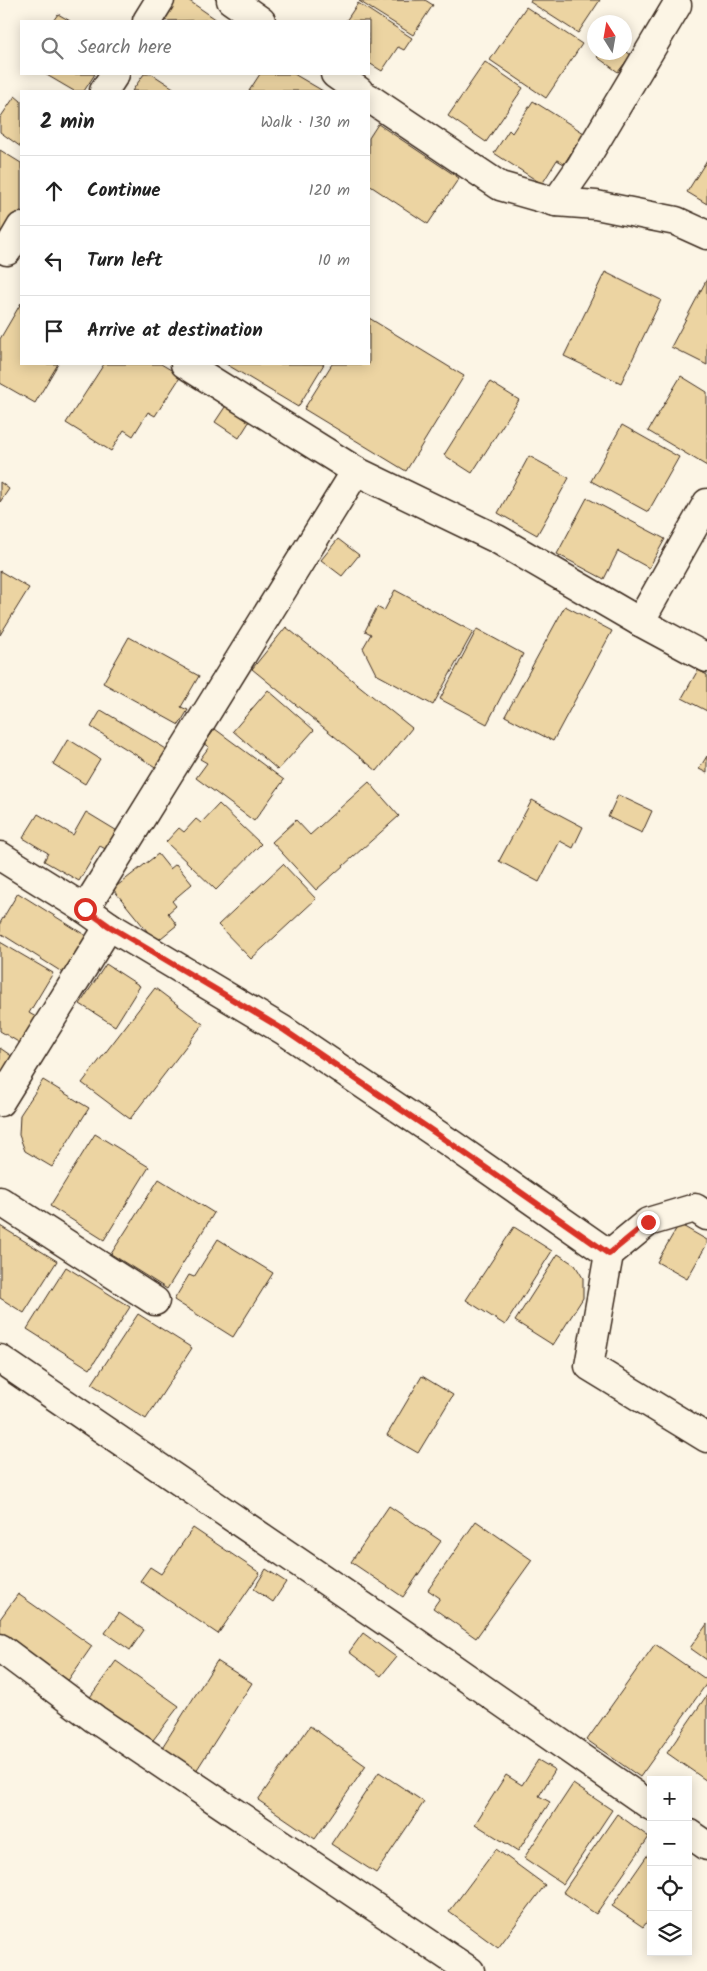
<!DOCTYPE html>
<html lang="en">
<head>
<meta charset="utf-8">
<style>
	:root { --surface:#fff; --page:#f6f6f6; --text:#222; --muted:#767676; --line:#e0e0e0 }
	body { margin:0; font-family:Kalam,sans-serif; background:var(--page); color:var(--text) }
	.controls { position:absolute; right:15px; bottom:15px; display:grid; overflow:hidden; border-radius:0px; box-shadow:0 2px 12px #0003 }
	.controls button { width:45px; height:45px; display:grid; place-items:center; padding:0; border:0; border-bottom:1px solid var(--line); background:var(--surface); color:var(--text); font:25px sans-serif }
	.compass { position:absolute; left:587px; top:15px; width:45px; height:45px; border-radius:50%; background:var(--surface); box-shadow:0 2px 12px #0003; rotate:349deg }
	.stop { position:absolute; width:15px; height:15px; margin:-11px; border:4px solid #d93025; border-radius:50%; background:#fff }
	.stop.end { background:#d93025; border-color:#fff; box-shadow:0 1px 5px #0008 }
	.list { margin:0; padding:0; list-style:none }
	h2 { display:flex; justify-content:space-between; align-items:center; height:65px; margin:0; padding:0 20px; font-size:21px }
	h2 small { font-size:16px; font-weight:400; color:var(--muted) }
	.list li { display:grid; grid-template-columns:32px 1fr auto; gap:15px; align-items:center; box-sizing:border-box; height:70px; padding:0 20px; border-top:1px solid var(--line) }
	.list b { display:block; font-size:19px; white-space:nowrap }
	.list em { font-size:16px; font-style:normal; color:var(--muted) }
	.icon { flex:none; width:28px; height:28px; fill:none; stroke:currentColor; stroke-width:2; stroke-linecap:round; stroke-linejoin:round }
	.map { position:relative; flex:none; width:707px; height:1971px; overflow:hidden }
	.search { position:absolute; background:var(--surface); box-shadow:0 2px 12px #0003; left:20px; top:20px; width:350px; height:55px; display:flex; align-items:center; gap:12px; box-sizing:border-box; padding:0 18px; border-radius:0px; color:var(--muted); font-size:19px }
	.panel { position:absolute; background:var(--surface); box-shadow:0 2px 12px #0003; left:20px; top:90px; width:350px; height:275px; border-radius:0px }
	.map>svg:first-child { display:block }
	.building { fill:#ecd4a2; stroke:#3b2a1e }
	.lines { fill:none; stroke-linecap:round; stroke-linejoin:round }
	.street-casing { stroke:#3b2a1e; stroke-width:31 }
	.street { stroke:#fcf5e5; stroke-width:28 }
	.route { stroke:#d93025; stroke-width:6 }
</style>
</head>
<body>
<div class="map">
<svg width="707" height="1971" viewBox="0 0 707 1971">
	<rect width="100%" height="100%" fill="#fcf5e5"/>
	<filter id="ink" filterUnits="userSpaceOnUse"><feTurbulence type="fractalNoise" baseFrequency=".02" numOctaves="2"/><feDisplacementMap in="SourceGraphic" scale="10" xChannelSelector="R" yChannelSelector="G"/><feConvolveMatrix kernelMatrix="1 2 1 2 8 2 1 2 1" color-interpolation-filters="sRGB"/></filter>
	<g filter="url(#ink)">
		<!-- building -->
		<g class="building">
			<path d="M 171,0 L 188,0 L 217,20 L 156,21 Z"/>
			<path d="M 425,0 L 433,5 L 413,35 L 359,1 Z"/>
			<path d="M 531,0 L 600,0 L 578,33 L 530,2 Z"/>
			<path d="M 358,3 L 412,38 L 404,50 L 398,47 L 382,71 L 369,63 L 369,21 L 346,21 Z"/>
			<path d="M 526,7 L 582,44 L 546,98 L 490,60 Z"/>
			<path d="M 58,14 L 70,21 L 53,21 Z"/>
			<path d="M 624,50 L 631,55 L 618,72 L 597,57 L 601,52 L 624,52 Z"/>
			<path d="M 485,62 L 523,88 L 486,142 L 448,116 Z"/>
			<path d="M 45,74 L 95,74 L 84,91 L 74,91 Z"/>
			<path d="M 144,74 L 152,74 L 178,91 L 132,91 Z"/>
			<path d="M 260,74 L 294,74 L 323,91 L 249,91 Z"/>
			<path d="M 15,96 L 21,101 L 21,147 L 0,132 L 0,118 Z"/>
			<path d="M 533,101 L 584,133 L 564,164 L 557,160 L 542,184 L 494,153 L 509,130 L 512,133 Z"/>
			<path d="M 378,124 L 459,178 L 428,224 L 369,185 L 369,138 Z"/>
			<path d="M 0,150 L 21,163 L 21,210 L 5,236 L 0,233 Z"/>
			<path d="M 707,160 L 707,204 L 687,192 Z"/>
			<path d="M 605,272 L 661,300 L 621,383 L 564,356 Z"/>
			<path d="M 707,279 L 707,365 L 671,347 Z"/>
			<path d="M 21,303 L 21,364 L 58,364 L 35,403 L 0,383 L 0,339 Z"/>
			<path d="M 369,318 L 464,376 L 406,471 L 304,409 L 332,364 L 369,364 Z"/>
			<path d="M 104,364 L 161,364 L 181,376 L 155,416 L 148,412 L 133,436 L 124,430 L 111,451 L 66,423 Z"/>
			<path d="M 226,364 L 324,364 L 298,407 Z"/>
			<path d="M 681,376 L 707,392 L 707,466 L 648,431 Z"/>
			<path d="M 490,382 L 519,400 L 472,473 L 444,455 Z"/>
			<path d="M 227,404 L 251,419 L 239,438 L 215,422 Z"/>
			<path d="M 622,425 L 679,457 L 648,512 L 591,481 Z"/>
			<path d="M 529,456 L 569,478 L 537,535 L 498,513 Z"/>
			<path d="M 0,482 L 9,489 L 0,502 Z"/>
			<path d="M 587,498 L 665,539 L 649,568 L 618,551 L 604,579 L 557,554 Z"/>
			<path d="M 338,539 L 359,555 L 342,576 L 321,560 Z"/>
			<path d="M 0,571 L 29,588 L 0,635 Z"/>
			<path d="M 395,590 L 473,632 L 433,705 L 376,674 L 363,648 L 371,634 L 365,631 L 377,607 L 384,611 Z"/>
			<path d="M 565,606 L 612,631 L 553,741 L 505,716 Z"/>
			<path d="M 286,627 L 412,728 L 377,771 L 252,669 Z"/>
			<path d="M 477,629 L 523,654 L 487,724 L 440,699 Z"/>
			<path d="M 129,637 L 199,676 L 181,707 L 188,710 L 179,725 L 103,683 Z"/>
			<path d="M 698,670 L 707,675 L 707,711 L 682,698 Z"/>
			<path d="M 268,690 L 314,730 L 278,770 L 233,731 Z"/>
			<path d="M 101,710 L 168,750 L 157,768 L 91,727 Z"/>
			<path d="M 215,729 L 284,780 L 254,821 L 196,778 L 207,763 L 200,759 L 209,747 L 204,744 Z"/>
			<path d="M 68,739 L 100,759 L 85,784 L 53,764 Z"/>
			<path d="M 707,756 L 707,773 L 699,769 Z"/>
			<path d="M 369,782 L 399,816 L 316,890 L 272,842 L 296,820 L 310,835 Z"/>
			<path d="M 618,795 L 652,811 L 642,833 L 608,817 Z"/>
			<path d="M 532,800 L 583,827 L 573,848 L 560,841 L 539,882 L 499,861 Z"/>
			<path d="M 219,804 L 261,844 L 216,890 L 166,842 L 179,828 L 184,832 L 196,819 L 201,823 Z"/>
			<path d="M 86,812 L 119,832 L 109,851 L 100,846 L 79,881 L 44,861 L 48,853 L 23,838 L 38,814 L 73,835 Z"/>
			<path d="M 158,854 L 170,869 L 176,864 L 192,884 L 172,901 L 176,906 L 168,913 L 177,925 L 156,942 L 113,889 Z"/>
			<path d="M 283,864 L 316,899 L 251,959 L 218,925 Z"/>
			<path d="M 18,893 L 88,937 L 65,974 L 0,933 L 0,923 Z"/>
			<path d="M 0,942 L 53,973 L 29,1013 L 36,1017 L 20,1043 L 0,1031 Z"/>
			<path d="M 106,964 L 140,986 L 115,1026 L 80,1004 Z"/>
			<path d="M 155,988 L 203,1024 L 130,1119 L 82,1083 Z"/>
			<path d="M 0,1048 L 13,1057 L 0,1077 Z"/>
			<path d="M 43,1080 L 89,1108 L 52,1167 L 25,1151 L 19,1135 L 20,1115 Z"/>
			<path d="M 95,1134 L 149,1167 L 104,1240 L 50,1206 Z"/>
			<path d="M 159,1179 L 214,1213 L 167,1289 L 111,1254 Z"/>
			<path d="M 679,1224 L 707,1240 L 707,1244 L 687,1279 L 657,1262 Z"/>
			<path d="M 0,1226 L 57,1261 L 24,1313 L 0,1298 Z"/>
			<path d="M 514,1227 L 552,1251 L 505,1325 L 466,1300 Z"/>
			<path d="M 218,1239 L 273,1273 L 233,1337 L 174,1300 L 189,1275 L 194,1277 Z"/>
			<path d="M 558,1254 L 575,1265 L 583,1278 L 583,1298 L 553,1345 L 515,1321 Z"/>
			<path d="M 66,1267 L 130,1307 L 90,1369 L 27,1329 Z"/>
			<path d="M 138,1314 L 192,1348 L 146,1419 L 92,1384 Z"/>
			<path d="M 422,1376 L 453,1395 L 418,1453 L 387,1435 Z"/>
			<path d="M 389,1506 L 441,1541 L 403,1597 L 351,1562 Z"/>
			<path d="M 476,1521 L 532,1560 L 476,1638 L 433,1608 L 440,1598 L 428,1590 Z"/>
			<path d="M 193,1528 L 260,1573 L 218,1634 L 140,1581 L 150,1567 L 161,1574 Z"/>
			<path d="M 266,1569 L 286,1582 L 273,1602 L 254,1589 Z"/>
			<path d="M 18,1594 L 92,1646 L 67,1682 L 0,1635 L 0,1619 Z"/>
			<path d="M 119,1613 L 144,1630 L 130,1650 L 105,1633 Z"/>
			<path d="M 707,1624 L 707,1660 L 690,1648 Z"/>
			<path d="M 363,1633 L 396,1657 L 381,1676 L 349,1652 Z"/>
			<path d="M 655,1644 L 707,1680 L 707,1683 L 640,1777 L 587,1740 Z"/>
			<path d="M 116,1661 L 179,1706 L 150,1744 L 88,1700 Z"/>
			<path d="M 217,1661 L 252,1683 L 196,1771 L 161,1749 Z"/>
			<path d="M 707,1695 L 707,1781 L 667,1753 Z"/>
			<path d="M 310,1726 L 366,1766 L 315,1839 L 258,1800 Z"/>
			<path d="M 538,1760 L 555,1770 L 539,1796 L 550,1802 L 518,1851 L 475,1824 L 506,1775 L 522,1785 Z"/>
			<path d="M 379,1772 L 424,1802 L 376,1873 L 331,1844 Z"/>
			<path d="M 573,1784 L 612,1810 L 563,1884 L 524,1858 Z"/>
			<path d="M 617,1814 L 649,1837 L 596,1914 L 563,1892 Z"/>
			<path d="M 496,1849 L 545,1885 L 498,1948 L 449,1912 Z"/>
			<path d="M 651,1850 L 651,1917 L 643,1927 L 612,1906 Z"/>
		</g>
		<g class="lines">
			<!-- street casing -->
			<g class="street-casing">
				<g id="street">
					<path d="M 231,0 L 261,21"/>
					<path d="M 147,21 L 160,0"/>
					<path d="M 335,74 L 359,91"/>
					<path d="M 104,91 L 115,74"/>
					<path d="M 369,98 L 500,186 L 556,202 L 581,166 L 677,5"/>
					<path d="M 556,202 L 596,205 L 676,221 L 707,235"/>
					<path d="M 7,251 L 21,227"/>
					<path d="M 185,364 L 356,471 L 497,539 L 640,622 L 707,658"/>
					<path d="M 640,622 L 707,503"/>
					<path d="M 0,856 L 85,909 L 109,926 L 283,1030 L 453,1145 L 609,1254 L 589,1366 L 707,1438"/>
					<path d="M 85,909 L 356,471"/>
					<path d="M 0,1102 L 109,926"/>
					<path d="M 0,1201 L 155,1301"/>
					<path d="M 609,1254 L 648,1222 L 695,1208 L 707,1216"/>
					<path d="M 0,1359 L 398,1630 L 651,1806"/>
					<path d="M 0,1648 L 95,1719 L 470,1971"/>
					<path d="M 688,1833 L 707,1846"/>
				</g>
			</g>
			<!-- street -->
			<use href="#street" class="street"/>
		</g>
	</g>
	<g class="lines" filter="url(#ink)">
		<!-- route -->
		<path class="route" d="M 85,909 L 109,926 L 284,1030 L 453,1145 L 609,1254 L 648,1222"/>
	</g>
</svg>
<div class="controls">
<button>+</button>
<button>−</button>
<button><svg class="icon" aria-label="locate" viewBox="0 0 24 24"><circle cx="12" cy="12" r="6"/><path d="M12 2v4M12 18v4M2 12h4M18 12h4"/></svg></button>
<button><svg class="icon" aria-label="layers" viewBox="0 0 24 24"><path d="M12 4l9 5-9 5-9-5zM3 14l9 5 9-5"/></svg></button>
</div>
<svg class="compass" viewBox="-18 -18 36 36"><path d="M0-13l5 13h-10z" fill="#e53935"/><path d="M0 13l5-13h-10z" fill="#767676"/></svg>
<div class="stop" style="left:85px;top:909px"></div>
<div class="stop end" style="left:648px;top:1222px"></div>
<div class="search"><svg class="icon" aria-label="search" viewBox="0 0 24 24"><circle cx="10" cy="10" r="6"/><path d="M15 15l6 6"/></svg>Search here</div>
<section class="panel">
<h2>2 min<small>Walk · 130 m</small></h2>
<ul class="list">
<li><svg class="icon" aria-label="ahead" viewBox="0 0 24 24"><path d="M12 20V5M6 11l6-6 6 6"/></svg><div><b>Continue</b></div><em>120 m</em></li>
<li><svg class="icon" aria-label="left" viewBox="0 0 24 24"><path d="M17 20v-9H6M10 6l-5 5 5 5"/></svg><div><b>Turn left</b></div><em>10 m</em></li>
<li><svg class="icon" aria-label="arrive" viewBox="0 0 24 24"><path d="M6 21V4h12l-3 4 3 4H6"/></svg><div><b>Arrive at destination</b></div></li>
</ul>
</section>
</div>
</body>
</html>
